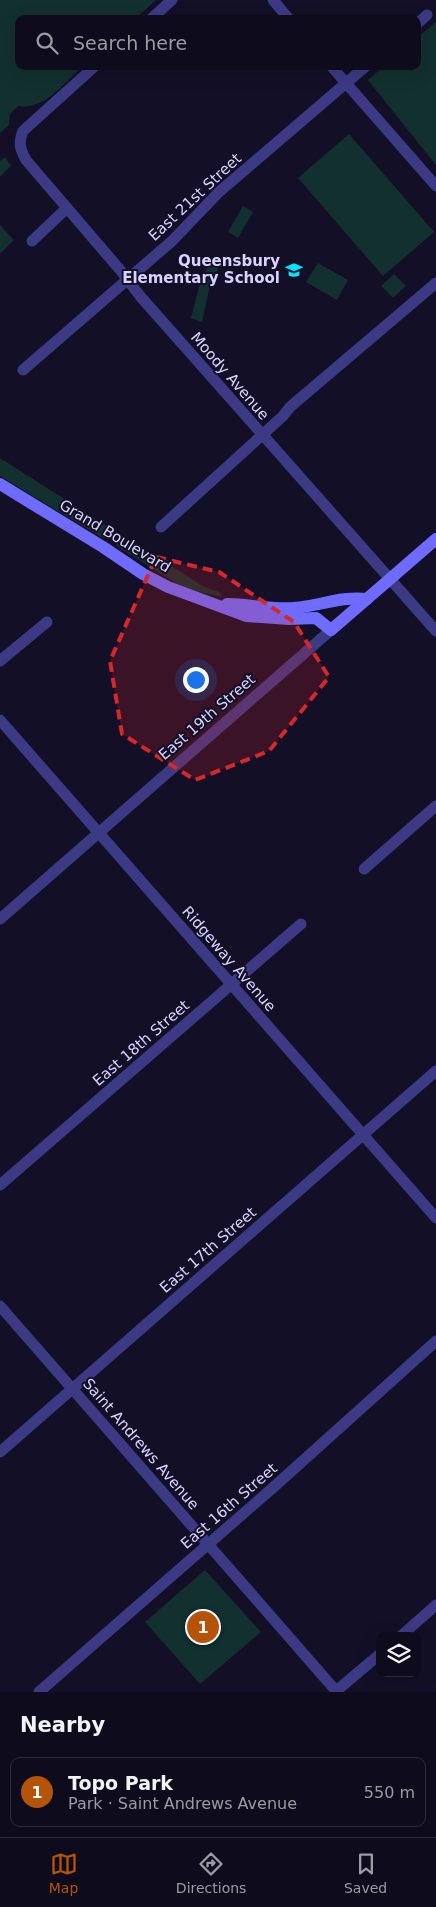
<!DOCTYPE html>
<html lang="en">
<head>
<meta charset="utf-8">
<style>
	:root { --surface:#0e0b1c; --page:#171425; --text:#f1f3f6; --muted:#9b9ba3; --line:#2e2b3b; --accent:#b45309 }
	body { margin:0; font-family:"DejaVu Sans",sans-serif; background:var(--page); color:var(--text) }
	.controls { position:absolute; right:15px; bottom:15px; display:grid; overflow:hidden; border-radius:10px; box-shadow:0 5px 20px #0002 }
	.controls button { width:45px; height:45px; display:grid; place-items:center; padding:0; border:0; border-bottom:1px solid var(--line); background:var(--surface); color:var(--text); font:25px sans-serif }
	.you { position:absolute; left:195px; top:679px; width:18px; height:18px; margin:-12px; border:4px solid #fff; border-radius:50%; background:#1a73e8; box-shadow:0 0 0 8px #1a73e833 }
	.badge { display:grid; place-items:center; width:32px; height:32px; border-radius:50%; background:var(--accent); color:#fff; font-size:16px; font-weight:700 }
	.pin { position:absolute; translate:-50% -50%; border:2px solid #fff; box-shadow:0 1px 5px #0006 }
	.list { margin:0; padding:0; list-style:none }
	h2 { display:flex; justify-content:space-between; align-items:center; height:65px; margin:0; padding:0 20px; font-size:21px }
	h2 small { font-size:16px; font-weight:400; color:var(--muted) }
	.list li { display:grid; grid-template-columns:32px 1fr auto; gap:15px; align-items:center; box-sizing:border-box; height:70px; margin:0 10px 10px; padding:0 10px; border:1px solid var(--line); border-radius:10px }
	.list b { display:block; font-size:19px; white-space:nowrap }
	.list p { margin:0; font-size:16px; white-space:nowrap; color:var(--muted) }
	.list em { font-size:16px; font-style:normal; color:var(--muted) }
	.icon { flex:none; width:28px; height:28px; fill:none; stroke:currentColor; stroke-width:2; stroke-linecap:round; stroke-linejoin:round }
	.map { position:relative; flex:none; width:436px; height:1692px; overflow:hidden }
	.search { position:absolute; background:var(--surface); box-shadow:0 5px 20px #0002; left:15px; right:15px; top:15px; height:55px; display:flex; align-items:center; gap:12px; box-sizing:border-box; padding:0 18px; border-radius:10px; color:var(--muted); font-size:19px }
	.sheet { height:145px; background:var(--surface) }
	nav { display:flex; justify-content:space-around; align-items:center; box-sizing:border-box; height:70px; border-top:1px solid var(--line); background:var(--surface); font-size:14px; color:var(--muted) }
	nav a { display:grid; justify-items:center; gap:2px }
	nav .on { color:var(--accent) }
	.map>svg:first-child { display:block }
	.green { fill:#12302f }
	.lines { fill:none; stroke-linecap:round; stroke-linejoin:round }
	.street { stroke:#3d3a85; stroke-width:11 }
	.secondary { stroke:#6f6bff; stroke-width:12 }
	.marked { fill:#d62828; fill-opacity:0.2; stroke:#d62828; stroke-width:4; stroke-dasharray:10 6; stroke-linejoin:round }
	.labels { text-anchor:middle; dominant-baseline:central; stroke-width:4; stroke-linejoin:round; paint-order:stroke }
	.street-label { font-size:15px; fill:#d9d4ff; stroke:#130f26 }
	.poi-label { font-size:15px; font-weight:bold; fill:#d9d4ff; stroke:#130f26; text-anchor:end }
</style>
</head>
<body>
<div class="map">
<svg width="436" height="1692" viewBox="0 0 436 1692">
	<rect width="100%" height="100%" fill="#130f26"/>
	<!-- green -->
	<g class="green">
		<path d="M 0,0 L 156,0 L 135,19 L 19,19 L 19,66 L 83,66 C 65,82 44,111 18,106 L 10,114 L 9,125 L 0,133 Z"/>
		<path d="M 436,22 L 436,165 L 368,80 L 384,66 L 417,66 L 417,38 Z"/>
		<path d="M 349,134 L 434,232 L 383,276 L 298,178 Z"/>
		<path d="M 5,157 L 11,166 L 0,177 L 0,161 Z"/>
		<path d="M 243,206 L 253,212 L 238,238 L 228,232 Z"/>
		<path d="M 0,225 L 14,240 L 0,254 Z"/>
		<path d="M 210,261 L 220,265 L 210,286 L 202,322 L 191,318 L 200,283 Z"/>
		<path d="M 318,263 L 348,280 L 337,300 L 306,282 Z"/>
		<path d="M 394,274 L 406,286 L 393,298 L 381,286 Z"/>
		<path d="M 0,458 L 110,528 L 104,539 L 0,476 Z"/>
		<path d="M 123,536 L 203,586 L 221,593 L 222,597 L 184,588 L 116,546 Z"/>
		<path d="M 205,1570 L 261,1632 L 200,1684 L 145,1622 Z"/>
	</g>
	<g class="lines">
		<!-- street -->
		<g class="street">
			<path d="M 273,0 L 289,19"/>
			<path d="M 151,19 L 172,0"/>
			<path d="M 417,24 L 427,15"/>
			<path d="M 95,66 L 23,131 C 18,143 20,149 26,160 L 121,271 L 140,296 L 436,631"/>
			<path d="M 331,66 L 436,186"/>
			<path d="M 32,241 L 67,208"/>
			<path d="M 23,370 L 172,241 L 219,192 L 366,66"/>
			<path d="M 161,527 L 283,416 L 290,407 L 436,283"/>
			<path d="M 0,661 L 47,622"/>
			<path d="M 0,720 L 436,1218"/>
			<path d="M 364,869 L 436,806"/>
			<path d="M 0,919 L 331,630"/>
			<path d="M 0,1185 L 301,924"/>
			<path d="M 0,1306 L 337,1692"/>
			<path d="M 0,1452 L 436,1071"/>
			<path d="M 401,1636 L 436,1605"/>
			<path d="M 39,1692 L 276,1485 L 436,1341"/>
			<path d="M 335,1692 L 380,1654"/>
		</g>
		<!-- secondary -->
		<g class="secondary">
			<path d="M 0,484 L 103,547 L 143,574 L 168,587 L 246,616 L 289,619 L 316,618 L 331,630 L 436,539"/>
			<path d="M 227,604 C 249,604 271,610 294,608 C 320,606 340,596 367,599"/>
		</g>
	</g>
	<!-- marked area -->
	<path class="marked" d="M 156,557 L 219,572 L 294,622 L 329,677 L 269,751 L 195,780 L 122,734 L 110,661 Z"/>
	<!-- icons -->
	<defs>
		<g id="school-bare" transform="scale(1.35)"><path d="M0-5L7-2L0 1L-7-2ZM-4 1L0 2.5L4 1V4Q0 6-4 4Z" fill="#00e5ff" stroke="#130f26" stroke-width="2.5" paint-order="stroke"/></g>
	</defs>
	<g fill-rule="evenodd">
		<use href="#school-bare" x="294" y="270"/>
	</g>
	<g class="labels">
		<!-- street labels -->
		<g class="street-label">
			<text transform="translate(195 197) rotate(-43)">East 21st Street</text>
			<text transform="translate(230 376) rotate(49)">Moody Avenue</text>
			<text transform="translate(115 536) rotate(31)">Grand Boulevard</text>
			<text transform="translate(207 717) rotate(-41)">East 19th Street</text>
			<text transform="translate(229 959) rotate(49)">Ridgeway Avenue</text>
			<text transform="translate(141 1043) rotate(-41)">East 18th Street</text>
			<text transform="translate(208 1250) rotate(-41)">East 17th Street</text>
			<text transform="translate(141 1444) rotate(49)">Saint Andrews Avenue</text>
			<text transform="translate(229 1506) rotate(-41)">East 16th Street</text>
		</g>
		<!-- poi labels -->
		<g class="poi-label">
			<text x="280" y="261">Queensbury<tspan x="280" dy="17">Elementary School</tspan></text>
		</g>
	</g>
</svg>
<div class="controls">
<button><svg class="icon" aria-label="layers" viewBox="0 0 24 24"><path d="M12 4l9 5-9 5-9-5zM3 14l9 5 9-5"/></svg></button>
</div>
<div class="you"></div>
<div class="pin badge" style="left:203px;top:1627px">1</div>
<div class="search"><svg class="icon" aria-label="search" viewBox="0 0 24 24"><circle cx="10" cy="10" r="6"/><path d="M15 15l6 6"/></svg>Search here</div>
</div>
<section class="sheet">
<h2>Nearby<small></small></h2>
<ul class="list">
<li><span class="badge">1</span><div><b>Topo Park</b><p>Park · Saint Andrews Avenue</p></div><em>550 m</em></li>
</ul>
</section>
<nav>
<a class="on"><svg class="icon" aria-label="map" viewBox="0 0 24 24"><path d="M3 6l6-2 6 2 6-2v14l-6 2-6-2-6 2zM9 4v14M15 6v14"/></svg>Map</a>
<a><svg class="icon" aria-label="directions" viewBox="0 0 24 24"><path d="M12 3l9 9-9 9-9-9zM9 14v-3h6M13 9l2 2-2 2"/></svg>Directions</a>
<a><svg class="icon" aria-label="saved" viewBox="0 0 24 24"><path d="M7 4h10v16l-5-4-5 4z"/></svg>Saved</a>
</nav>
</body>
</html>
